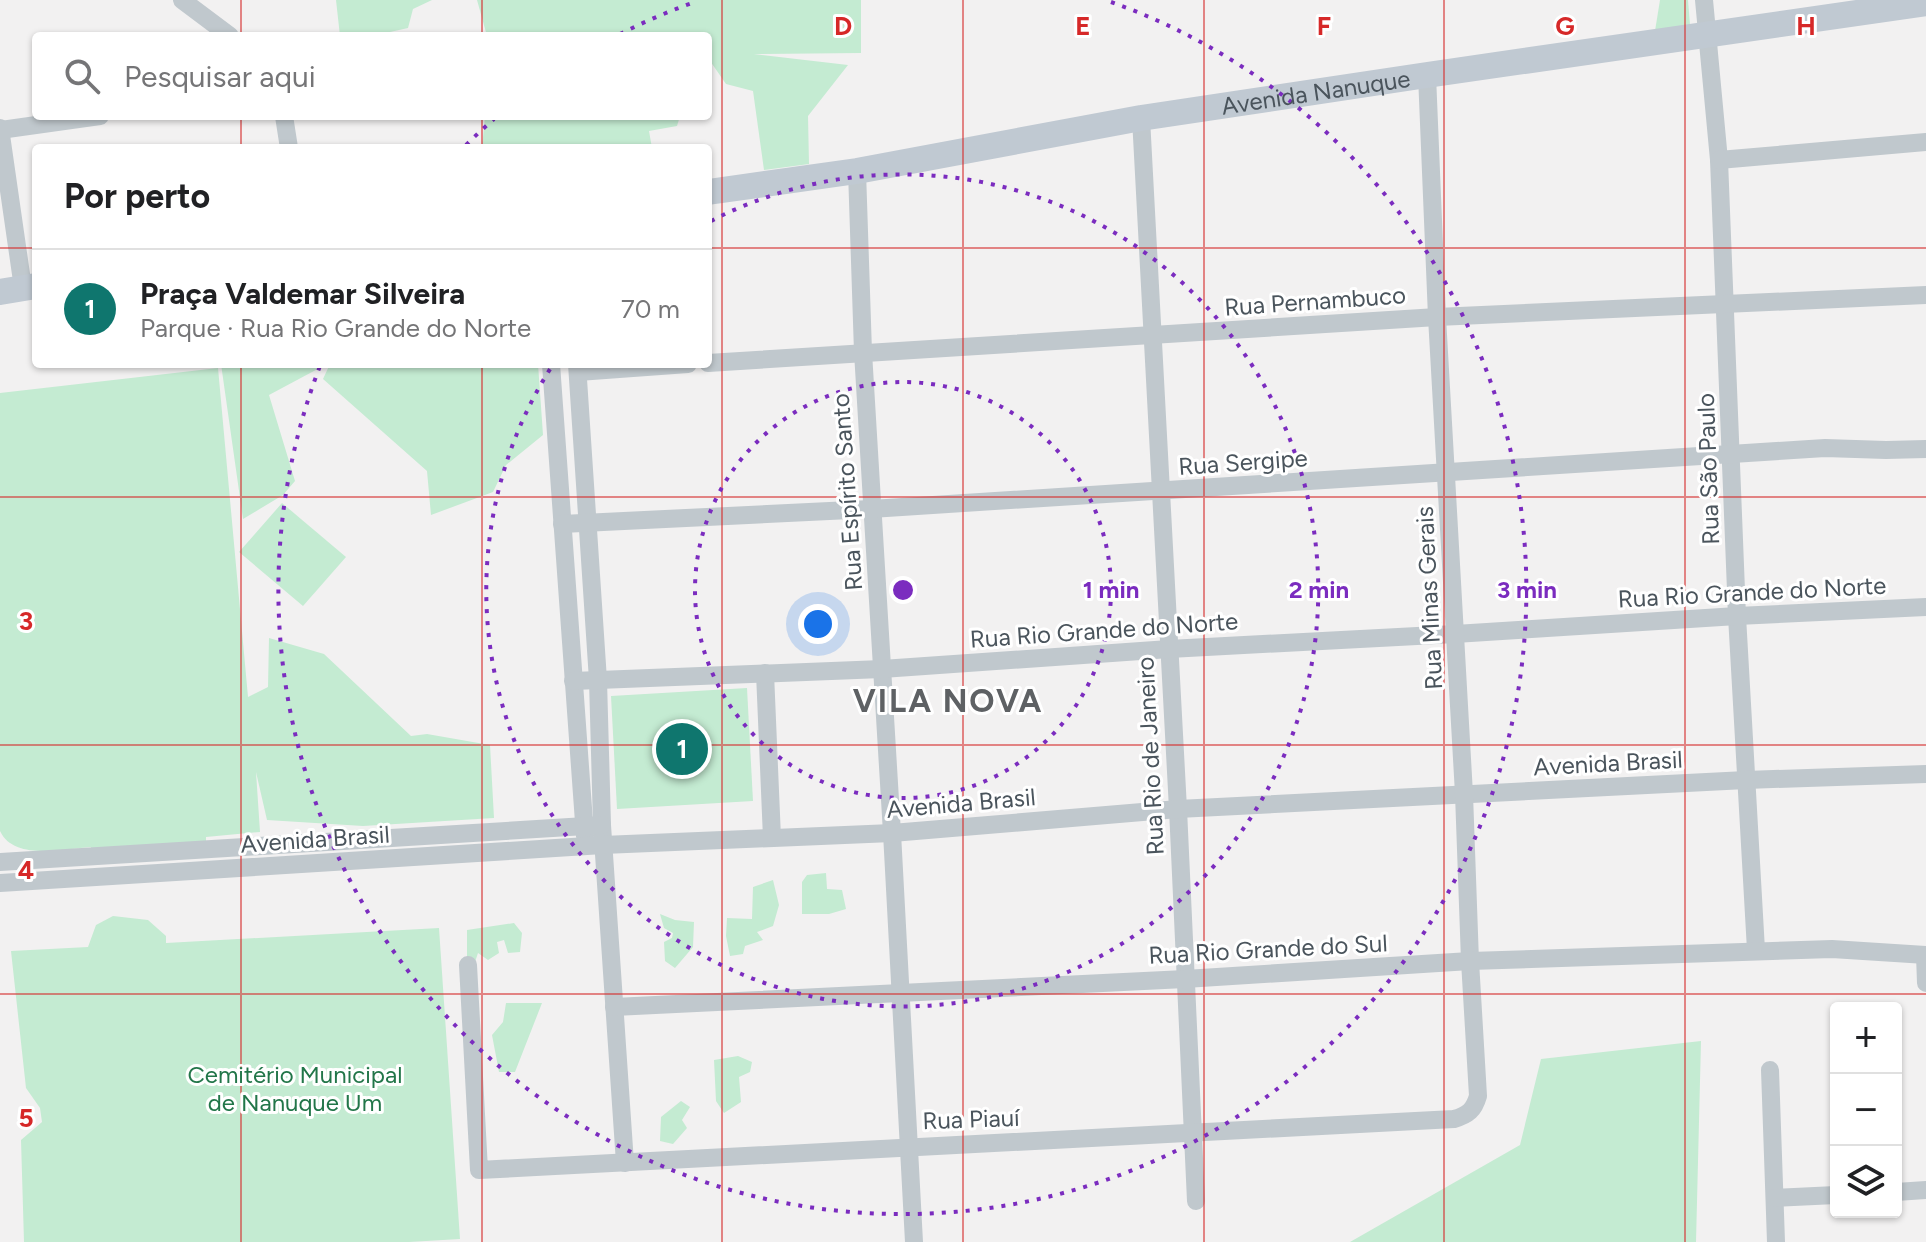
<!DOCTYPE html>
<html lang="pt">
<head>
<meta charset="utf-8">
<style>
	:root { --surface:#fff; --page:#f6f6f6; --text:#202124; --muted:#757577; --line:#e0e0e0; --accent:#0f766e }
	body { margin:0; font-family:Figtree,sans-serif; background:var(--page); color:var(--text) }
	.controls { position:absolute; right:24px; bottom:24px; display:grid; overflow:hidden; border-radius:8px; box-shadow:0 2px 6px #0004 }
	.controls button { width:72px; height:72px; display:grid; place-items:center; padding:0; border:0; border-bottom:2px solid var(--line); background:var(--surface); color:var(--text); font:40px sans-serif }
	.you { position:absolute; left:818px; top:624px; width:28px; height:28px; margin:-20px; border:6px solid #fff; border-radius:50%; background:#1a73e8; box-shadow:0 0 0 12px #1a73e833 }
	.badge { display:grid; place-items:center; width:52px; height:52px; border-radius:50%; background:var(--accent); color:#fff; font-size:26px; font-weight:700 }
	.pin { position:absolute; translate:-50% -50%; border:4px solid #fff; box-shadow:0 2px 8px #0006 }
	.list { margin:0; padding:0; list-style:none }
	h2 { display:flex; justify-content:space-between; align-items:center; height:104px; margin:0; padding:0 32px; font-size:34px }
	h2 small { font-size:26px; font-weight:400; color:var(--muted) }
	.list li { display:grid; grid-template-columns:52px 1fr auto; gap:24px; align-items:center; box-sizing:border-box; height:120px; padding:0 32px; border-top:2px solid var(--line) }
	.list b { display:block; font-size:30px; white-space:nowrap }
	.list p { margin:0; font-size:26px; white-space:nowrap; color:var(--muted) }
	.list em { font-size:26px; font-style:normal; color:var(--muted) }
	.icon { flex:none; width:44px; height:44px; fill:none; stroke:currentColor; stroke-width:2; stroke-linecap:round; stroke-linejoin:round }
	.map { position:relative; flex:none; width:1926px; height:1242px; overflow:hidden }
	.search { position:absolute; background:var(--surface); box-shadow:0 2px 6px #0004; left:32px; top:32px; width:680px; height:88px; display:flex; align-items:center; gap:20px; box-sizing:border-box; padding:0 28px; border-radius:8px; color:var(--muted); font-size:30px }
	.panel { position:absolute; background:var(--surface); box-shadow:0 2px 6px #0004; left:32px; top:144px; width:680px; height:224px; border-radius:8px }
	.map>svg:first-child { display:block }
	.green { fill:#c4ebd2 }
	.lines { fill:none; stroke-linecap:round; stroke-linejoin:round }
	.street { stroke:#c0c8cd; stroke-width:18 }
	.secondary { stroke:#c0c9d2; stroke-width:26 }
	.grid { fill:none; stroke:#d62828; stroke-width:2; stroke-opacity:0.55 }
	.ring { fill:none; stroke:#7b2cbf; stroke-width:4; stroke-dasharray:4 8 }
	.labels { text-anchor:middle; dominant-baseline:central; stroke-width:6; stroke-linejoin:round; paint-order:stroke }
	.street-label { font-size:24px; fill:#4a545c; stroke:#fff }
	.park-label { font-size:24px; fill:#227649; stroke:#fff }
	.district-label { font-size:32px; font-weight:bold; letter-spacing:2px; fill:#5e6164; stroke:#fff }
	.grid-label { font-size:26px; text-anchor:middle; font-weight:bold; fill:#d62828; stroke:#fff; stroke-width:6; stroke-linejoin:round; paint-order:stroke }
	.centre { fill:#7b2cbf; stroke:#fff; stroke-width:4 }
	.ring-label { font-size:24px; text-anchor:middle; font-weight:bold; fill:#7b2cbf; stroke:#fff; stroke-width:6; stroke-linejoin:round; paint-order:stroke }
</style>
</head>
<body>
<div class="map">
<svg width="1926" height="1242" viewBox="0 0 1926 1242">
	<rect width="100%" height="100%" fill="#f2f1f1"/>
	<!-- green -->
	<g class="green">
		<path d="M 336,0 L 432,0 L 413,9 L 408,28 L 372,36 L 340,36 Z"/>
		<path d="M 477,0 L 861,0 L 861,53 L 754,54 L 848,65 L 808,116 L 809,164 L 764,170 L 753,91 L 726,84 L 708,58 L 708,36 L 487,36 Z"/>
		<path d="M 1660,0 L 1688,0 L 1690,25 L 1655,31 Z"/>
		<path d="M 485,116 L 680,116 L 677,126 L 649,131 L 652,148 L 572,148 L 570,146 L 570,148 L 482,148 Z"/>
		<path d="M 221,364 L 327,364 L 269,395 L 295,481 L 283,495 L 243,519 Z"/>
		<path d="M 330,364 L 538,364 L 543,435 L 506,465 L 493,492 L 431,515 L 427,471 L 323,379 Z"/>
		<path d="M 218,368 L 248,697 L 268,687 L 269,638 L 324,654 L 411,736 L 427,734 L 490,745 L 494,818 L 363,826 L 267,820 L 256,772 L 260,832 L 206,837 L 206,843 L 91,851 L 91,847 C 63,849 14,861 0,831 L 0,393 Z"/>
		<path d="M 282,503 L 346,557 L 303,606 L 239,552 Z"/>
		<path d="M 747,688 L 753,801 L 617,809 L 611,696 Z"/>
		<path d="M 826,873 L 827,889 L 842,890 L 846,909 L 829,914 L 802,914 L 802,882 L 807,875 Z"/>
		<path d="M 773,880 L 779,905 L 773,926 L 757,932 L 763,940 L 745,946 L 743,954 L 730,956 L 726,936 L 727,918 L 752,919 L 753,887 Z"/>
		<path d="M 660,914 L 675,920 L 694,922 L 693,947 L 675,968 L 665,961 L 664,942 L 672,938 L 673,933 L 664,928 Z"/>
		<path d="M 113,916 L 148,920 L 166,936 L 166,943 L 439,928 L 460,1239 L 409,1242 L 24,1242 L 21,1140 L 42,1122 L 40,1108 L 26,1088 L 11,951 L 88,947 L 96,925 Z"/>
		<path d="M 514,923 L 522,933 L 520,952 L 508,953 L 504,940 L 497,942 L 499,953 L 488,960 L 478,953 L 474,965 L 467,962 L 467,930 Z"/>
		<path d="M 506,1003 L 542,1003 L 515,1072 L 499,1072 L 492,1035 L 503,1022 Z"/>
		<path d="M 1701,1041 L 1696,1242 L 1350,1242 L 1520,1145 L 1541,1059 Z"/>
		<path d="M 738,1056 L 752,1062 L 750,1072 L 739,1077 L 741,1102 L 724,1113 L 716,1101 L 714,1060 Z"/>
		<path d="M 681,1101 L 690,1107 L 682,1120 L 687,1128 L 673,1144 L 660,1141 L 661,1117 Z"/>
	</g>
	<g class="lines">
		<!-- street -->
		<g class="street">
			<path d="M 182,0 L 230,36"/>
			<path d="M 1704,0 L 1719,160 L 1737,616 L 1756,950"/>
			<path d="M 284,116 L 289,148"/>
			<path d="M 1141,118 L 1178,809 L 1196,1201"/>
			<path d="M 0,128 L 23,288"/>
			<path d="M 0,130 L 100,116"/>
			<path d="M 1719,160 L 1926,142"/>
			<path d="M 857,171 L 863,352 L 892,833 L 914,1242"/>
			<path d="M 708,363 L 1437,317 L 1926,295"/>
			<path d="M 551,364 L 585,836"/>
			<path d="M 577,364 L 598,680 L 602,825 L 625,1163"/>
			<path d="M 578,372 L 688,364"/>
			<path d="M 562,524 L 871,509 L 1825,448 L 1886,450 L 1926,449"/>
			<path d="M 765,673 L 772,838"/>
			<path d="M 573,681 L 882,669 L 1169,649 L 1455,634 L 1737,616 L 1926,607"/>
			<path d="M 0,862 L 602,825"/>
			<path d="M 0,883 L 603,845 L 892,833 L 1178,809 L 1746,780 L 1926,774"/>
			<path d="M 1925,955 L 1926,983"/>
			<path d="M 468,965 L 479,1170 L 1454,1119 C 1468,1115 1474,1110 1478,1096 L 1470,961 L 1464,794 L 1437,317 L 1427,75"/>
			<path d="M 614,1007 L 1185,979 L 1470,961 L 1832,949 L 1926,955"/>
			<path d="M 1770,1070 L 1776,1242"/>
			<path d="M 1896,1192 L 1926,1190"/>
			<path d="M 1775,1198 L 1836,1195"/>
		</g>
		<!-- secondary -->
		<g class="secondary">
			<path id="s1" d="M 708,192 L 857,171 L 1141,118 L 1427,75 L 1926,3"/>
			<path d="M 0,292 L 36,286"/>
		</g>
	</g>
	<!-- grid -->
	<path class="grid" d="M 241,0 L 241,36M 482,0 L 482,36M 722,0 L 722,1242M 963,0 L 963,1242M 1204,0 L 1204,1242M 1444,0 L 1444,1242M 1685,0 L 1685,1242M 241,116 L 241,148M 482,116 L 482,148M 0,248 L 36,248M 708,248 L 1926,248M 241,364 L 241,1242M 482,364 L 482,1242M 0,497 L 1926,497M 0,745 L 1926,745M 0,994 L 1926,994"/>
	<!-- distance rings -->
	<g class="ring">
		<circle cx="903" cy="590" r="208"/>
		<path d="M711 221A416 416 0 1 1 552 366"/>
		<path d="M466 145A624 624 0 0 1 494 119M620 34A624 624 0 0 1 695 2M1111 2A624 624 0 1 1 320 366"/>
	</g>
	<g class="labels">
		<!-- street labels -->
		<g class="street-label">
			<text stroke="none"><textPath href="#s1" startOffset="616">Avenida Nanuque</textPath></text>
			<text transform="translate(1315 301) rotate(-4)">Rua Pernambuco</text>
			<text transform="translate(1243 462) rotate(-4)">Rua Sergipe</text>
			<text transform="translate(1708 469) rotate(-92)">Rua São Paulo</text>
			<text transform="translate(847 492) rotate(-94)">Rua Espírito Santo</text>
			<text transform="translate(1752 592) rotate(-3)">Rua Rio Grande do Norte</text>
			<text transform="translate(1429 598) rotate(-93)">Rua Minas Gerais</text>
			<text transform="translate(1104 630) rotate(-4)">Rua Rio Grande do Norte</text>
			<text transform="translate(1150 756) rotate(-93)">Rua Rio de Janeiro</text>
			<text transform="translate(1608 763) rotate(-3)">Avenida Brasil</text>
			<text transform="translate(961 803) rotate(-5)">Avenida Brasil</text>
			<text transform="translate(315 839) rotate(-4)">Avenida Brasil</text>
			<text transform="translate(1268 949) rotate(-3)">Rua Rio Grande do Sul</text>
			<text transform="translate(971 1119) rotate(-2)">Rua Piauí</text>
		</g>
		<!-- park labels -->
		<g class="park-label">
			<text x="295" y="1074">Cemitério Municipal<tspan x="295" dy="28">de Nanuque Um</tspan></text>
		</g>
		<!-- district labels -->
		<g class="district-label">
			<text x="948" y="701">VILA NOVA</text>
		</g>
	</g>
	<g class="grid-label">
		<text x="843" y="35">D</text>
		<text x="1083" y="35">E</text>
		<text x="1324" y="35">F</text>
		<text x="1565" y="35">G</text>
		<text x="1806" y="35">H</text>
		<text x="26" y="630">3</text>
		<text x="26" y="879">4</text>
		<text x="26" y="1127">5</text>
	</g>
	<circle cx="903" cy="590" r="12" class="centre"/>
	<g class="ring-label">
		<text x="1111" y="598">1 min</text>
		<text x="1319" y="598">2 min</text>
		<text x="1527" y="598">3 min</text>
	</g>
</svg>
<div class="controls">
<button>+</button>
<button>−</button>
<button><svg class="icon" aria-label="layers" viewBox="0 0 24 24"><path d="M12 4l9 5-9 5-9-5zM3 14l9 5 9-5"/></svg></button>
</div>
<div class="you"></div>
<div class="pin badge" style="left:682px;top:749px">1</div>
<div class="search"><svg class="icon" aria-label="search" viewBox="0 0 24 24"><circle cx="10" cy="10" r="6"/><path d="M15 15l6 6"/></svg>Pesquisar aqui</div>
<section class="panel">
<h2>Por perto<small></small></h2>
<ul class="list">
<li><span class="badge">1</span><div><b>Praça Valdemar Silveira</b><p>Parque · Rua Rio Grande do Norte</p></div><em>70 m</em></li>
</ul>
</section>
</div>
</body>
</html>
